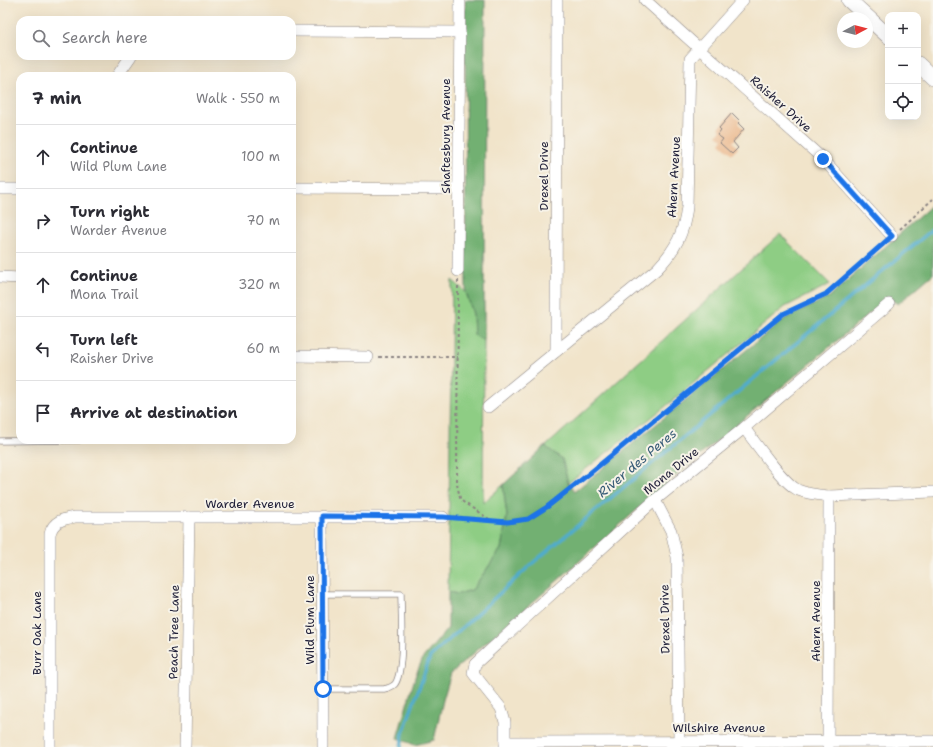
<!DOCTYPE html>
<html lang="en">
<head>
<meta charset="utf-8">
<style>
	:root { --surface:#fff; --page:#f7f7f7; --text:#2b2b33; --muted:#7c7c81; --line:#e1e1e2 }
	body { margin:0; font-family:"Shantell Sans",sans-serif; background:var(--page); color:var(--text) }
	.controls { position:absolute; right:12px; top:12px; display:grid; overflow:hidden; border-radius:8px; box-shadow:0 4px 16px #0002 }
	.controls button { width:36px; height:36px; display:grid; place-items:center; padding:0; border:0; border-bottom:1px solid var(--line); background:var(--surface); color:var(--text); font:20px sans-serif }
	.compass { position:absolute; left:837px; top:12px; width:36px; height:36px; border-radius:50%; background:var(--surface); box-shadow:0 4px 16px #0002; rotate:83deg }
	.stop { position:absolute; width:12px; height:12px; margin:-9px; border:3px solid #1a73e8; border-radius:50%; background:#fff }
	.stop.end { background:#1a73e8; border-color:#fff; box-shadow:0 1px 4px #0008 }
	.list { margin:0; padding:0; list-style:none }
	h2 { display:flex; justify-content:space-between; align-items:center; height:52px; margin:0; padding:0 16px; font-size:17px }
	h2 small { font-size:13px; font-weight:400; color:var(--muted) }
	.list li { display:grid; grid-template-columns:26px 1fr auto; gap:12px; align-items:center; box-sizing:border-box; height:64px; padding:0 16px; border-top:1px solid var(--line) }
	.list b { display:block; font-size:15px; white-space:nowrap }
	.list p { margin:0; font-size:13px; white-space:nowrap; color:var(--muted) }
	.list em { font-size:13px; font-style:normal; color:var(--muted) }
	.icon { flex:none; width:22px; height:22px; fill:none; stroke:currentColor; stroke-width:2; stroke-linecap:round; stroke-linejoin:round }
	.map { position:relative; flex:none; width:933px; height:747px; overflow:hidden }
	.search { position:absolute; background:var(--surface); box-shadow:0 4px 16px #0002; left:16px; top:16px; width:280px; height:44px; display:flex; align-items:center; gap:10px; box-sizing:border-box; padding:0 14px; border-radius:12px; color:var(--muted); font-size:15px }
	.panel { position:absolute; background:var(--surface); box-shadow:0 4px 16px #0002; left:16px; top:72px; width:280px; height:372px; border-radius:12px }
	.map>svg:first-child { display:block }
	.green { fill:#8ecd84; stroke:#587860 }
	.forest { fill:#72b072; stroke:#4a6956 }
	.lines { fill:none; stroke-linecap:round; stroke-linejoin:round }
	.stream { stroke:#4faccd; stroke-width:3.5 }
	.building { fill:#ebb689 }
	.lane-casing { stroke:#8a8382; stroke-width:7 }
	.street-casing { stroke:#8a8382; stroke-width:12 }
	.secondary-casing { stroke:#8a8382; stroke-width:16 }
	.path { stroke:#8a8382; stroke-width:2; stroke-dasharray:3 3; stroke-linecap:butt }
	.lane { stroke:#fff; stroke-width:5.5 }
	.street { stroke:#fff; stroke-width:11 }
	.secondary { stroke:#fff; stroke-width:15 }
	.route { stroke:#1a73e8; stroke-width:5 }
	.labels { text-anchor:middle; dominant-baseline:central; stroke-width:4; stroke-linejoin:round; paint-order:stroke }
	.street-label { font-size:12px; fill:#22223b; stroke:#f7f3e8 }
	.water-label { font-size:13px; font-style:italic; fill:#345975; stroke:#f7f3e8 }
</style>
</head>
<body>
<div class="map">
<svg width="933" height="747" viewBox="0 0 933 747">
	<rect width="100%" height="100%" fill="#f7f3e8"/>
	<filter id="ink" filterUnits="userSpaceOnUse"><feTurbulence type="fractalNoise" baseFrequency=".025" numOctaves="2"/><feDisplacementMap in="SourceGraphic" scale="8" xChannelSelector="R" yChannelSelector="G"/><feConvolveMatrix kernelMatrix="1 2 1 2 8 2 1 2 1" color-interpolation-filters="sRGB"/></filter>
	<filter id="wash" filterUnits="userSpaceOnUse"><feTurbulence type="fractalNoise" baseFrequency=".012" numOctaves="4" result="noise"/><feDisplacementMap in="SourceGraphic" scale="16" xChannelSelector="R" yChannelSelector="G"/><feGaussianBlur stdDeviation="0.9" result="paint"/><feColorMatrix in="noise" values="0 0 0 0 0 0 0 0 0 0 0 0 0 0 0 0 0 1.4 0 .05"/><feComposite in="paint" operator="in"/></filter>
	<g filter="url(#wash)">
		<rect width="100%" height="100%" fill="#f1e4ca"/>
		<!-- green -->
		<g class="green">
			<path d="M 780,234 L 830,284 L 785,307 L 666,406 L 568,483 L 562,459 L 545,447 Z"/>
			<path d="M 452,280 L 466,292 L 473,314 L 474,335 L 484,341 L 483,503 L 503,485 L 507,516 L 501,549 L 472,590 L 458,594 L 448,592 Z"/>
		</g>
		<!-- forest -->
		<g class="forest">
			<path d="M 465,0 L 485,0 L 484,341 L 474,335 L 473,314 L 466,292 Z"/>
			<path d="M 933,204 L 933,274 L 898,304 L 888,298 L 667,483 L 556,582 L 451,673 L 443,700 L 434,740 L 415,745 L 397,738 L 416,674 L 423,658 L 448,628 L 448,592 L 458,594 L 472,590 L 501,549 L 507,516 L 503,485 L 545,446 L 562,459 L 568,483 L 575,491 L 784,319 L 829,297 Z"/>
		</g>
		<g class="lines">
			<!-- stream -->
			<path class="stream" d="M 401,747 L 403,733 L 430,657 L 534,562 L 933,229"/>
		</g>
		<g id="blocks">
			<!-- building -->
			<path class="building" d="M 732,113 L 740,121 L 738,123 L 744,129 L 733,142 L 738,148 L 732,154 L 720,143 L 723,139 L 717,135 L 721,130 L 719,128 Z"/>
		</g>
	</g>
	<g filter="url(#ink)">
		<use href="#blocks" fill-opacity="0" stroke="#8a8382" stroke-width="1"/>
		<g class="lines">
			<!-- lane casing -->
			<g class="lane-casing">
				<g id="lane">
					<path d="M 0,441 L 79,440"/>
					<path d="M 322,594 L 401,594 C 401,613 405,670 395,684 C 392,687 389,688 384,689 L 323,689"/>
				</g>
			</g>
			<!-- street casing -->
			<g class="street-casing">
				<g id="street">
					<path d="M 645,0 L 823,159 L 892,236"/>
					<path d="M 292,31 L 460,32"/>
					<path d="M 117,76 L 131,56"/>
					<path d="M 292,188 L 459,189"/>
					<path d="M 0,189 L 20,189"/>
					<path d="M 458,271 L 460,0"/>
					<path d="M 0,277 L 20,278"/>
					<path d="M 556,351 L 557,0"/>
					<path d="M 292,356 L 368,357"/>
					<path d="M 488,407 L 657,269 C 676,249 684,233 687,207 L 690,59 L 743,0"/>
					<path d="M 744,428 C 756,443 782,482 798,490 C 808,494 819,495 829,496 L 933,492"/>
					<path d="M 655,500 L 671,531 L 677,557 L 679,741"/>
					<path d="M 322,516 L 323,747"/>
					<path d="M 505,742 L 933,741"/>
					<path d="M 50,747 L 50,534 C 53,521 63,519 75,517 L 443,517"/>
					<path d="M 185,747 L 189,517"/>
					<path d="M 505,747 L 505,722 L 501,708 L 473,673 L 475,664 L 655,500 L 744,428 L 889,304"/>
					<path d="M 828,747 L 829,496"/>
				</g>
			</g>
			<!-- secondary casing -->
			<g class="secondary-casing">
				<g id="secondary">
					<path d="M 849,0 L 888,36"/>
					<path d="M 918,64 L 933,78"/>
				</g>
			</g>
			<!-- path -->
			<g class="path">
				<path d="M 900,229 L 933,199"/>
				<path d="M 458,280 L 457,484 L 460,498 L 463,502 L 489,519"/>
				<path d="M 379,357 L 458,357"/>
				<path d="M 454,517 L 507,522 L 528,519 L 547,507 L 590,473 L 783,314 L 826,294 L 885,243"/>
			</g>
			<!-- lane -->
			<use href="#lane" class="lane"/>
			<!-- street -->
			<use href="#street" class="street"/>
			<!-- secondary -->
			<use href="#secondary" class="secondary"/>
		</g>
	</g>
	<g class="lines" filter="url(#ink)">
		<!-- route -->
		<path class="route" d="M 323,689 L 322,516 L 443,517 L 508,522 L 528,519 L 547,507 L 590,473 L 783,314 L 826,294 L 892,236 L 823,159"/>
	</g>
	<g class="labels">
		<!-- street labels -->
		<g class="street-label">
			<text transform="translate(781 104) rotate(42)">Raisher Drive</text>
			<text transform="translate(446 136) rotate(-90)">Shaftesbury Avenue</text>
			<text transform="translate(544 176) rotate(-90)">Drexel Drive</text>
			<text transform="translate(674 177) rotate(-87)">Ahern Avenue</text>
			<text transform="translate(671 471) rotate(-39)">Mona Drive</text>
			<text x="250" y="504">Warder Avenue</text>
			<text transform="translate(665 619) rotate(-91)">Drexel Drive</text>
			<text transform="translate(310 620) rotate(-90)">Wild Plum Lane</text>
			<text transform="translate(816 621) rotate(-90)">Ahern Avenue</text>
			<text transform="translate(174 632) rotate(-89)">Peach Tree Lane</text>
			<text transform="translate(37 633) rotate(-90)">Burr Oak Lane</text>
			<text x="719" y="728">Wilshire Avenue</text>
		</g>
		<!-- water labels -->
		<g class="water-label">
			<text transform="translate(637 463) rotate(-40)">River des Peres</text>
		</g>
	</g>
</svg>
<div class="controls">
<button>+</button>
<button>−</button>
<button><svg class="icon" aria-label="locate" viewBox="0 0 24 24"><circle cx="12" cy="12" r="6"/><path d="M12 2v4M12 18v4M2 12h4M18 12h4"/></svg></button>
</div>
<svg class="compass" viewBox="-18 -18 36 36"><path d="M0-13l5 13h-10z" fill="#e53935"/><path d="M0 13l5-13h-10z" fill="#7c7c81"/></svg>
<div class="stop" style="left:323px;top:689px"></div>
<div class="stop end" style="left:823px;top:159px"></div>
<div class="search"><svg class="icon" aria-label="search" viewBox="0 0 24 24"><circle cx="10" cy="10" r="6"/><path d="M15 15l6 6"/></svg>Search here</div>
<section class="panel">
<h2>7 min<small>Walk · 550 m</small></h2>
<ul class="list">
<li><svg class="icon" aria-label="ahead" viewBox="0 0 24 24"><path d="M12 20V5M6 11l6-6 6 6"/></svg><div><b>Continue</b><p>Wild Plum Lane</p></div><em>100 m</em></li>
<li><svg class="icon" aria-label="right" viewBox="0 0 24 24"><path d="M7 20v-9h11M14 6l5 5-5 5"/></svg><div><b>Turn right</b><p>Warder Avenue</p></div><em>70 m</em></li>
<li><svg class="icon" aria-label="ahead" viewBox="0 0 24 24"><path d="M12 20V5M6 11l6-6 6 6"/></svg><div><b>Continue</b><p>Mona Trail</p></div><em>320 m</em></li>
<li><svg class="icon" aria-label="left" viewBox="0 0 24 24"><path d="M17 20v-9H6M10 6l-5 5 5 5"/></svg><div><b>Turn left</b><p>Raisher Drive</p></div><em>60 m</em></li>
<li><svg class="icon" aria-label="arrive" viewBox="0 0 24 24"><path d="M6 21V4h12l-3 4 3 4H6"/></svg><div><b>Arrive at destination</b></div></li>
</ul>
</section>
</div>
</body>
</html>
